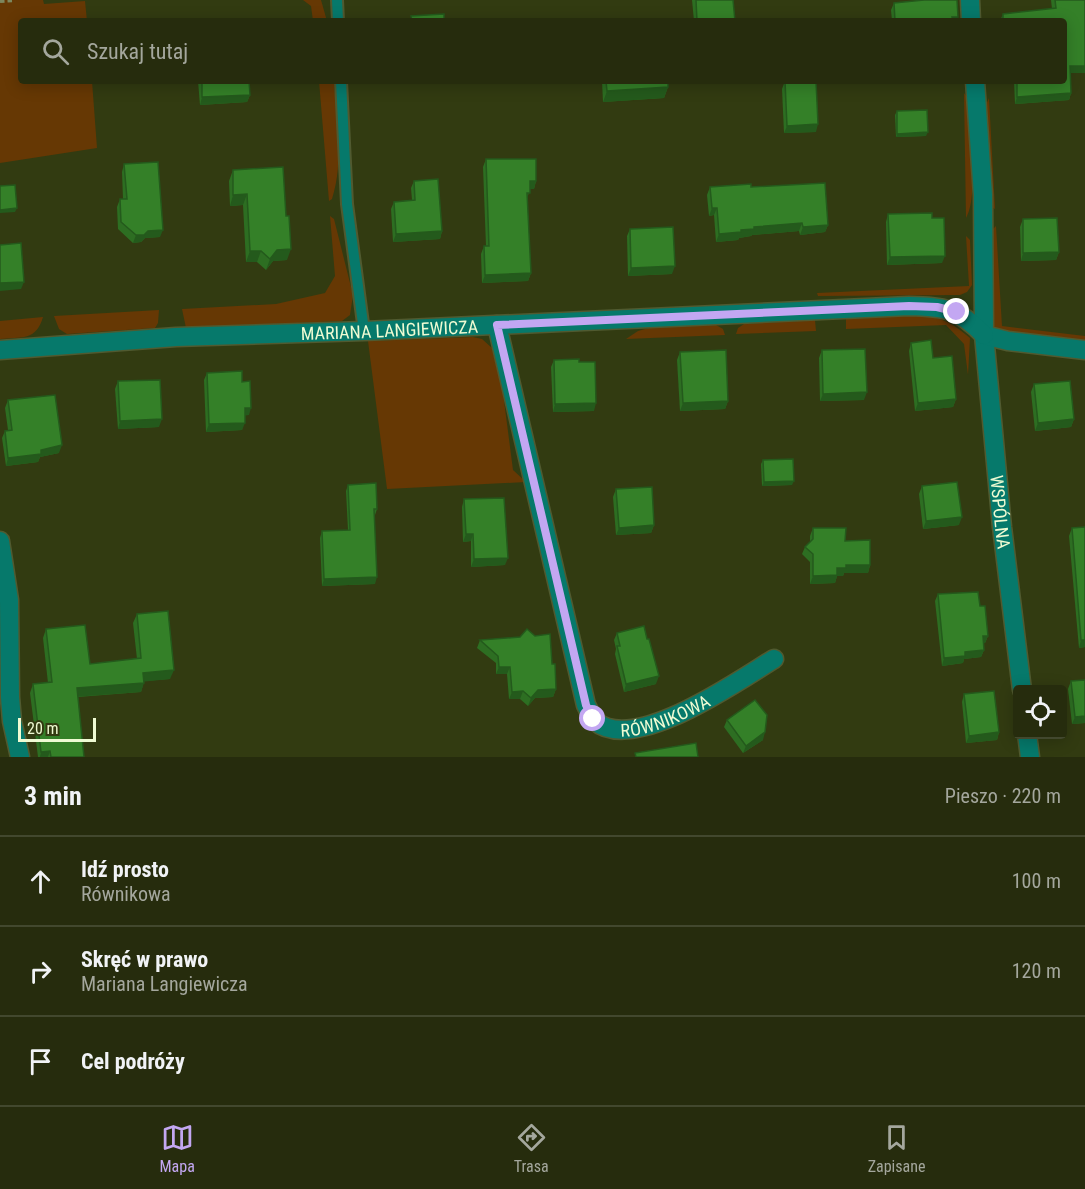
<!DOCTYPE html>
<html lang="pl">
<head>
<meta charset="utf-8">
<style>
	:root { --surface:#262c0d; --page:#2e3416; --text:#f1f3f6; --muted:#a4a79d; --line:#42482e; --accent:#c3a7f2 }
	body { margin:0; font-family:"Roboto Condensed",sans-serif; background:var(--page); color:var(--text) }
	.controls { position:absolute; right:18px; bottom:18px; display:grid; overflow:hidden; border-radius:6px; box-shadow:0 3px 15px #0003 }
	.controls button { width:54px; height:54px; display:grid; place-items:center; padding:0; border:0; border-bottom:2px solid var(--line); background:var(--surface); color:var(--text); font:30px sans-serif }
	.scale { position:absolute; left:18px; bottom:15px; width:78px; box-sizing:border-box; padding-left:6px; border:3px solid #effbd3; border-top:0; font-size:16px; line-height:21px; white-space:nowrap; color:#effbd3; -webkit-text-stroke:4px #323b11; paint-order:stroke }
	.stop { position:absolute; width:18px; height:18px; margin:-14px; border:4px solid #c3a7f2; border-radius:50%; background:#fff }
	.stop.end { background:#c3a7f2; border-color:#fff; box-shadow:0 2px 6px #0008 }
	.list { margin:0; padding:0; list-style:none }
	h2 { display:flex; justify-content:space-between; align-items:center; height:78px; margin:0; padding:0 24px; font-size:26px }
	h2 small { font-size:20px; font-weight:400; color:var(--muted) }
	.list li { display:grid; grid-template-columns:39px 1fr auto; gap:18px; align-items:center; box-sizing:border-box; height:90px; padding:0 24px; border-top:2px solid var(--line) }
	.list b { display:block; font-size:22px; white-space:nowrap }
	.list p { margin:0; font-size:20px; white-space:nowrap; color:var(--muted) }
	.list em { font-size:20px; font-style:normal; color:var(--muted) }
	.icon { flex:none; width:33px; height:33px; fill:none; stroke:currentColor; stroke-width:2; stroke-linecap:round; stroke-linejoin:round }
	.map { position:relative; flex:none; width:1085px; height:757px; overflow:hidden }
	.search { position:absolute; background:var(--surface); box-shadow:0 3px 15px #0003; left:18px; right:18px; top:18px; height:66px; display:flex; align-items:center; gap:15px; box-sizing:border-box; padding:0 21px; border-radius:6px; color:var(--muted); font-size:22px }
	.sheet { height:348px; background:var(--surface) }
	nav { display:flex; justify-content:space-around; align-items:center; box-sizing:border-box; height:84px; border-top:2px solid var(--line); background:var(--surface); font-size:16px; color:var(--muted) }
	nav a { display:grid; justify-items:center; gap:3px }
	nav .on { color:var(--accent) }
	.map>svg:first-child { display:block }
	.green { fill:#663804 }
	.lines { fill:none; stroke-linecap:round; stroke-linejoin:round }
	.lane-casing { stroke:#505a30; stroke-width:14 }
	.street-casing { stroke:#505a30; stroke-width:21 }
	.path { stroke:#7d875e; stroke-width:4; stroke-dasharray:4.5 3; stroke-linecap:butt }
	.lane { stroke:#06796b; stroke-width:10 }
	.street { stroke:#06796b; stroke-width:18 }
	.wall { fill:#2d6e22 }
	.shaded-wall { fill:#245a1c }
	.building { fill:#348028; stroke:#245a1c; stroke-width:1.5 }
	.route { stroke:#c3a7f2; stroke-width:8 }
	.labels { text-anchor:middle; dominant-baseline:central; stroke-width:5; stroke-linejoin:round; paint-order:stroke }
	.street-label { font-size:18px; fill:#effbd3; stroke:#323b11 }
</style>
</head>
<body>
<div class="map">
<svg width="1085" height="757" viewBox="0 0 1085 757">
	<rect width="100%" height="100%" fill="#323b11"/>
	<!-- green -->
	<g class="green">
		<path d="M 0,0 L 43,0 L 44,4 L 85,1 L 87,21 L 21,21 L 21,81 L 92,81 L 97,148 L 0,163 Z"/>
		<path d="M 303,0 L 321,0 L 327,21 L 313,21 L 311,6 Z"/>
		<path d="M 319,81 L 334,81 C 337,121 344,161 332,199 L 329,201 Z"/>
		<path d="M 964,93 L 969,100 C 970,127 979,197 966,218 Z"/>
		<path d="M 989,98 L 995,209 L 989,205 L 983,111 Z"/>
		<path d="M 330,216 L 334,219 L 353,295 L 350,315 L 342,321 L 186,328 L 182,309 L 276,304 L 325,293 L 335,276 Z"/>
		<path d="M 996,226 L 1002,326 L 1085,336 L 1085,342 L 1000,331 L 995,328 L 992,322 L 990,232 Z"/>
		<path d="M 966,236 L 970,240 L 972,285 L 967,292 L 960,295 L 818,296 L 817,293 L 969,286 Z"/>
		<path d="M 159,310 L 158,323 L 155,328 L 67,334 L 59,329 L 54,316 Z"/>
		<path d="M 908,315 C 938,316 946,318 970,338 L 968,375 L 964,344 L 946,325 L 846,329 L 846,318 Z"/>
		<path d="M 43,317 C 36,341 22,337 0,339 L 0,321 Z"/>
		<path d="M 815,320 L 816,331 L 736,334 L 738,328 L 744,324 Z"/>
		<path d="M 716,325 L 723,329 L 725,335 L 626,339 L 638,331 L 652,327 Z"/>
		<path d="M 473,337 L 482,339 L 492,348 L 503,393 L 513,470 L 526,482 L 387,489 L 368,341 Z"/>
	</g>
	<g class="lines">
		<!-- lane casing -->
		<g class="lane-casing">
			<g id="lane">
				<path d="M 337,0 L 338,21"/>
				<path d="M 341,81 L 347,204 L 364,331"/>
			</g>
		</g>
		<!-- street casing -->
		<g class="street-casing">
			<g id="street">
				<path d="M 970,0 L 971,21"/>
				<path id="s1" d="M 975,81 L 983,195 L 984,335 L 1002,527 L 1022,690"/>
				<path id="s2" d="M 497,325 L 586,705 C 589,710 591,717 595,721 C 634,755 739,680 774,659"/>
				<path d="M 984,335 L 1008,341 L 1085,350"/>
				<path id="s3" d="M 0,350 L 176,337 L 364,331 L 909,306 C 945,307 958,308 984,335"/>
				<path d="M 0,541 L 9,600 L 10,697 L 12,721 L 20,757"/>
				<path d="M 1027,734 L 1030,757"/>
			</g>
		</g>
		<!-- path -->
		<path class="path" d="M 0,1 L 15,0"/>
		<!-- lane -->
		<use href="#lane" class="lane"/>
		<!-- street -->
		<use href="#street" class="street"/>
	</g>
	<!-- wall -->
	<g class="wall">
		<path d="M 692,0 L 733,0 L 735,21 L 694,21 Z"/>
		<path d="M 1051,0 L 1085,0 L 1070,73 L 1071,93 L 1069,100 L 1015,104 L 1014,81 L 1064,81 L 1064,21 L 1000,21 L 1003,14 L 1052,9 Z"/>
		<path d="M 894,3 L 956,21 L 892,21 L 891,10 Z"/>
		<path d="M 198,81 L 249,81 L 250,95 L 247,102 L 200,105 Z"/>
		<path d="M 602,81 L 668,81 L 668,87 L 664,98 L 603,102 Z"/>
		<path d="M 785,81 L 816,132 L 784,133 L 782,89 Z"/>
		<path d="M 897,111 L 926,136 L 896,137 L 895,115 Z"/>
		<path d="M 486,159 L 536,181 L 534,189 L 530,189 L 527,199 L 531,273 L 528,281 L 482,283 L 481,254 L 484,246 L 486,246 L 483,167 Z"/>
		<path d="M 124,164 L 160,237 L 145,238 L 141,242 L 133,243 L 118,229 L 117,207 L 120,199 L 123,199 L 122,172 Z"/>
		<path d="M 233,170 L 287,260 L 273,261 L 266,270 L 257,262 L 246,262 L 243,205 L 230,206 L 229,181 Z"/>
		<path d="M 414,181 L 442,231 L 440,239 L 393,242 L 391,209 L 394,202 L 412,200 L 411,188 Z"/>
		<path d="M 710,187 L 751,187 L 828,225 L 825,232 L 800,235 L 799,231 L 752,235 L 751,236 L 739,238 L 738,240 L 716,242 L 714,215 L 709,216 L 707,195 Z"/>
		<path d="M 888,214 L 932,218 L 942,263 L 887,265 L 886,222 Z"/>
		<path d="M 1023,219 L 1059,252 L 1056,260 L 1021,261 L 1020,227 Z"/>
		<path d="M 630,229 L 672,274 L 628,276 L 627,236 Z"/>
		<path d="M 911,343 L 956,399 L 953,407 L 915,411 L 909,351 Z"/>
		<path d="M 822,350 L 864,400 L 820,401 L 819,358 Z"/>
		<path d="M 680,352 L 728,401 L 725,409 L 680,411 L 677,360 Z"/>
		<path d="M 554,360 L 579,362 L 594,411 L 553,412 L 551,367 Z"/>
		<path d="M 207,373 L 242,382 L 249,415 L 245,415 L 242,430 L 206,432 L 204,380 Z"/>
		<path d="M 118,381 L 159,427 L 118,429 L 115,389 Z"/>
		<path d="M 1034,384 L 1074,419 L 1071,427 L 1035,431 L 1031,392 Z"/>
		<path d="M 8,400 L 59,453 L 40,457 L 38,462 L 6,466 L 2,438 L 5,431 L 8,430 L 5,408 Z"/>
		<path d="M 763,460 L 792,485 L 762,486 L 761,464 Z"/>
		<path d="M 348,485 L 377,509 L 375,515 L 375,584 L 322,586 L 320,538 L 322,531 L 348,530 L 346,491 Z"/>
		<path d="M 922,486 L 959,525 L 923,529 L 919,494 Z"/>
		<path d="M 616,489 L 654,525 L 651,533 L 616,535 L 613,497 Z"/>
		<path d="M 464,499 L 505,565 L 471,567 L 471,541 L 463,542 L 462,507 Z"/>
		<path d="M 1085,527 L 1085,647 L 1079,648 L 1069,536 L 1072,528 Z"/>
		<path d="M 813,528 L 845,541 L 870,565 L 868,573 L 844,573 L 843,576 L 837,576 L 835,583 L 810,584 L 810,562 L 802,554 L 805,547 L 810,542 L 810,536 Z"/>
		<path d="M 938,594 L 980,606 L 988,636 L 985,643 L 984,643 L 984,650 L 981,657 L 964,659 L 963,663 L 942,666 L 935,601 Z"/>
		<path d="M 137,614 L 170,679 L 144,681 L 141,692 L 78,697 L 84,757 L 38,757 L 30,693 L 33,684 L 48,683 L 43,638 L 46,629 L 90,664 L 137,659 L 133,623 Z"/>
		<path d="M 617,633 L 656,684 L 624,692 L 615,654 L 616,649 L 614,640 Z"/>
		<path d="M 480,640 L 552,664 L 556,689 L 553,697 L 535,698 L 528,706 L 520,699 L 509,699 L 507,674 L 496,674 L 496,663 L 477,648 Z"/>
		<path d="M 1071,681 L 1085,723 L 1072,724 L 1068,689 Z"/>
		<path d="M 964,694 L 999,732 L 997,740 L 966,743 L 962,702 Z"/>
		<path d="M 727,720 L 763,740 L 743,753 L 724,727 Z"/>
	</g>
	<!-- shaded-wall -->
	<g class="shaded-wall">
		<path d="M 952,17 L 958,17 L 956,21 L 951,21 Z"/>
		<path d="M 1070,66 L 1085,66 L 1085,73 L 1067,73 Z"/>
		<path d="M 110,81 L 136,81 L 109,84 Z"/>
		<path d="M 668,87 L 664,98 L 603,102 L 607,91 Z"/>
		<path d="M 1071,93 L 1069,100 L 1015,104 L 1017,97 Z"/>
		<path d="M 250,95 L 247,102 L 200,105 L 202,97 Z"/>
		<path d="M 818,124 L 816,132 L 784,133 L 787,126 Z"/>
		<path d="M 928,132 L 926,136 L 896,137 L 897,134 Z"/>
		<path d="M 530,181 L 536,181 L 534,189 L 527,189 Z"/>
		<path d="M 247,194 L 243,205 L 230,206 L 233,195 Z"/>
		<path d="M 17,208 L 15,212 L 0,213 L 0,210 Z"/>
		<path d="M 712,208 L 717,208 L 714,215 L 709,216 Z"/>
		<path d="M 802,223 L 799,231 L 752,235 L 751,236 L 739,238 L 738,240 L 716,242 L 719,234 L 754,227 Z"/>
		<path d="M 828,225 L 825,232 L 800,235 L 803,227 Z"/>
		<path d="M 163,230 L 160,237 L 145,238 L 141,242 L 133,243 L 136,235 L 148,231 Z"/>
		<path d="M 442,231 L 440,239 L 393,242 L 396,234 Z"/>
		<path d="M 291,249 L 287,260 L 273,261 L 266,270 L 270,259 L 277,250 Z"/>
		<path d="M 250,251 L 261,251 L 257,262 L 246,262 Z"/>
		<path d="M 1059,252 L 1056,260 L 1021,261 L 1023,253 Z"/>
		<path d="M 945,256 L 942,263 L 887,265 L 890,257 Z"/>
		<path d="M 675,266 L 672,274 L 628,276 L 631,268 Z"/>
		<path d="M 531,273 L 528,281 L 482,283 L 485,275 Z"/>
		<path d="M 24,282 L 21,289 L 0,291 L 0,283 Z"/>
		<path d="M 867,392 L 864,400 L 820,401 L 823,394 Z"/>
		<path d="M 956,399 L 953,407 L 915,411 L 918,403 Z"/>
		<path d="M 728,401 L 725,409 L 680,411 L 683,403 Z"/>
		<path d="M 596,403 L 594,411 L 553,412 L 555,404 Z"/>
		<path d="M 245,408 L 251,408 L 249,415 L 242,416 Z"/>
		<path d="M 162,419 L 159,427 L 118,429 L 120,421 Z"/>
		<path d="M 1074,419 L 1071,427 L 1035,431 L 1038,423 Z"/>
		<path d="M 245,423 L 242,430 L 206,432 L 209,424 Z"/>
		<path d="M 62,445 L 59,453 L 40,457 L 38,462 L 6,466 L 8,458 Z"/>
		<path d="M 794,481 L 792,485 L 762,486 L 764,482 Z"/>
		<path d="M 962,517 L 959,525 L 923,529 L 926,521 Z"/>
		<path d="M 654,525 L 651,533 L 616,535 L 619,528 Z"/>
		<path d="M 466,534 L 473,534 L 471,541 L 463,542 Z"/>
		<path d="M 508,558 L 505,565 L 471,567 L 474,559 Z"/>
		<path d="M 846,565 L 870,565 L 868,573 L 844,573 L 843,576 L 837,576 L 835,583 L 810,584 L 813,576 Z"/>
		<path d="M 377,577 L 375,584 L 322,586 L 324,579 Z"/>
		<path d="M 983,636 L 988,636 L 985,643 L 980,644 Z"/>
		<path d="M 1081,640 L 1085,640 L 1085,647 L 1079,648 Z"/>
		<path d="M 984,650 L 981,657 L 964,659 L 963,663 L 942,666 L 944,658 L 965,652 Z"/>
		<path d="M 499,667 L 510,667 L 507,674 L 496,674 Z"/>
		<path d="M 174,670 L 170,679 L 140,682 L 143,673 Z"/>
		<path d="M 659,676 L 656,684 L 624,692 L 626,684 Z"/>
		<path d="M 144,683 L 141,692 L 73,697 L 77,688 Z"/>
		<path d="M 556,689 L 553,697 L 535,698 L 528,706 L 531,698 L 538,690 Z"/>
		<path d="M 523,691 L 520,699 L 509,699 L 512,692 Z"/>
		<path d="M 1085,716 L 1085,723 L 1072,724 L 1075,717 Z"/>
		<path d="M 765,732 L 763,740 L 743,753 L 746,746 Z"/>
		<path d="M 999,732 L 997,740 L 966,743 L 969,736 Z"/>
		<path d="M 50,751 L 48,757 L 40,757 L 41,752 Z"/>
	</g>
	<!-- building -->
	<g class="building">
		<path d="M 696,0 L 733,0 L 735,21 L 697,21 Z"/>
		<path d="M 924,0 L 957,0 L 958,17 L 952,17 L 953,21 L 895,21 L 894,3 Z"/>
		<path d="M 1055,0 L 1085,0 L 1085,66 L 1070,66 L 1071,93 L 1017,97 L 1017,81 L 1064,81 L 1064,21 L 1003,21 L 1003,14 L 1056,8 Z"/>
		<path d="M 444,14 L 444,21 L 412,21 L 411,16 Z"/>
		<path d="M 202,81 L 249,81 L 250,95 L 202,97 Z"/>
		<path d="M 606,81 L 668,81 L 668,87 L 607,91 Z"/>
		<path d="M 785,81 L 816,81 L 818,124 L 787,126 Z"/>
		<path d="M 927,110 L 928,132 L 897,134 L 897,111 Z"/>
		<path d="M 486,159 L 536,159 L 536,181 L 530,181 L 530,193 L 527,193 L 531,273 L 485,275 L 484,246 L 489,246 Z"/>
		<path d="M 158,162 L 163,230 L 148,231 L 144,235 L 136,235 L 121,222 L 120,199 L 127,199 L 124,164 Z"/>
		<path d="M 283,167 L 286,216 L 289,216 L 291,249 L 277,250 L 270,259 L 261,251 L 250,251 L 247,194 L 233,195 L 233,170 Z"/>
		<path d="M 438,179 L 442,231 L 396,234 L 394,202 L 415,200 L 414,181 Z"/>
		<path d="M 825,183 L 828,225 L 803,227 L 802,223 L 754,227 L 754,229 L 741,230 L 741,232 L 719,234 L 717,208 L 712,208 L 710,187 L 751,184 L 751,187 Z"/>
		<path d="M 15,185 L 17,208 L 0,210 L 0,186 Z"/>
		<path d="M 932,213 L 932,218 L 944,218 L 945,256 L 890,257 L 888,214 Z"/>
		<path d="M 1057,218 L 1059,252 L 1023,253 L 1023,219 Z"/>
		<path d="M 673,227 L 675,266 L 631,268 L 630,229 Z"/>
		<path d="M 21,243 L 24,282 L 0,283 L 0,245 Z"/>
		<path d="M 931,340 L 933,358 L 952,356 L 956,399 L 918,403 L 911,343 Z"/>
		<path d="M 865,349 L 867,392 L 823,394 L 822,350 Z"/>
		<path d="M 726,350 L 728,401 L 683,403 L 680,352 Z"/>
		<path d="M 579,359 L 579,362 L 595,362 L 596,403 L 555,404 L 554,360 Z"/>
		<path d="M 242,371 L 242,382 L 250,381 L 251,408 L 245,408 L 245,423 L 209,424 L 207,373 Z"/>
		<path d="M 160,380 L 162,419 L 120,421 L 118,381 Z"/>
		<path d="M 1070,381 L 1074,419 L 1038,423 L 1034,384 Z"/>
		<path d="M 55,395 L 62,445 L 41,450 L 41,454 L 8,458 L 5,431 L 12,430 L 8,400 Z"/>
		<path d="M 793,459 L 794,481 L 764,482 L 763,460 Z"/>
		<path d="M 957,482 L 962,517 L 926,521 L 922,486 Z"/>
		<path d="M 376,483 L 377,509 L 374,509 L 377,577 L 324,579 L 322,531 L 350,530 L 348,485 Z"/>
		<path d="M 652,487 L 654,525 L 619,528 L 616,489 Z"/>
		<path d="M 504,498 L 508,558 L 474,559 L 473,534 L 466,534 L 464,499 Z"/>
		<path d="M 1085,527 L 1085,640 L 1081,640 L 1072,528 Z"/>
		<path d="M 813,528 L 846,528 L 845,541 L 870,540 L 870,565 L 846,565 L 846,568 L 837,568 L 837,575 L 813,576 L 813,554 L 805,547 L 813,539 Z"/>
		<path d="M 978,592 L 980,606 L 985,606 L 988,636 L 983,636 L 984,650 L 965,652 L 965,656 L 944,658 L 938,594 Z"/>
		<path d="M 168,611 L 174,670 L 143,673 L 144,683 L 77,688 L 84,757 L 51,757 L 50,751 L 41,752 L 33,684 L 52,682 L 46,629 L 85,625 L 90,664 L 141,658 L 137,614 Z"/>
		<path d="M 644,626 L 647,639 L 649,639 L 659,676 L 626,684 L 617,646 L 620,646 L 617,633 Z"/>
		<path d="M 527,629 L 535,636 L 550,634 L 552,664 L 555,664 L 556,689 L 538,690 L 531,698 L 523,691 L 512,692 L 510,667 L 499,667 L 498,656 L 480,640 L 520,637 Z"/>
		<path d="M 1085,680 L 1085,716 L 1075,717 L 1071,681 Z"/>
		<path d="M 994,691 L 999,732 L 969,736 L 964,694 Z"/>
		<path d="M 755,700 L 767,715 L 765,732 L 746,746 L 727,720 Z"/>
		<path d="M 696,743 L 698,757 L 636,757 L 635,753 Z"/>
	</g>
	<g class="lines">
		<!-- route -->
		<path class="route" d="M 593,719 L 586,705 L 497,325 L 909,306 L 937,307 L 957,312"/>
	</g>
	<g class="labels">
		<!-- street labels -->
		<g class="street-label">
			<text stroke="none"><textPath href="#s3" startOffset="390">MARIANA LANGIEWICZA</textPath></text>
			<text stroke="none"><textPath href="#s1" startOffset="432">WSPÓLNA</textPath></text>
			<text stroke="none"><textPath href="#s2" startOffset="483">RÓWNIKOWA</textPath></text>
		</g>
	</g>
</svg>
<div class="controls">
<button><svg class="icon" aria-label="locate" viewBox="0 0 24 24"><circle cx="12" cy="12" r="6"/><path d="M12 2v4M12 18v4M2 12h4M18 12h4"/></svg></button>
</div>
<div class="scale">20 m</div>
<div class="stop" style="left:593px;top:719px"></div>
<div class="stop end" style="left:957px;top:312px"></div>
<div class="search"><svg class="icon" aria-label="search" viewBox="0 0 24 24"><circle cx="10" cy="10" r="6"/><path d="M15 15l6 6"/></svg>Szukaj tutaj</div>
</div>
<section class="sheet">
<h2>3 min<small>Pieszo · 220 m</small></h2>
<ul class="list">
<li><svg class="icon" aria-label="ahead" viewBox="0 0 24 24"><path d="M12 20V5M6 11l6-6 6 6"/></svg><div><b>Idź prosto</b><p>Równikowa</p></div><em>100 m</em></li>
<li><svg class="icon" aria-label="right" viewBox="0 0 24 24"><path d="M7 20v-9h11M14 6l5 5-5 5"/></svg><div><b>Skręć w prawo</b><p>Mariana Langiewicza</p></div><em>120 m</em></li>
<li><svg class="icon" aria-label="arrive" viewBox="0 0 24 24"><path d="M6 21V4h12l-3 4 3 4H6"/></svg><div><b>Cel podróży</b></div></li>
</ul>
</section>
<nav>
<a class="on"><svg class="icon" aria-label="map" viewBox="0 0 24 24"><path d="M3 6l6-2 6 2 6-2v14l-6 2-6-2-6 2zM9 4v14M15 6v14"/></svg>Mapa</a>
<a><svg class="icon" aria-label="directions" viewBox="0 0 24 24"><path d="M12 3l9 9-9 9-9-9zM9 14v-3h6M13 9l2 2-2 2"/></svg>Trasa</a>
<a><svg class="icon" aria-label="saved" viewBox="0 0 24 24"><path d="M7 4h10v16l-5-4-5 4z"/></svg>Zapisane</a>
</nav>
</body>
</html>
